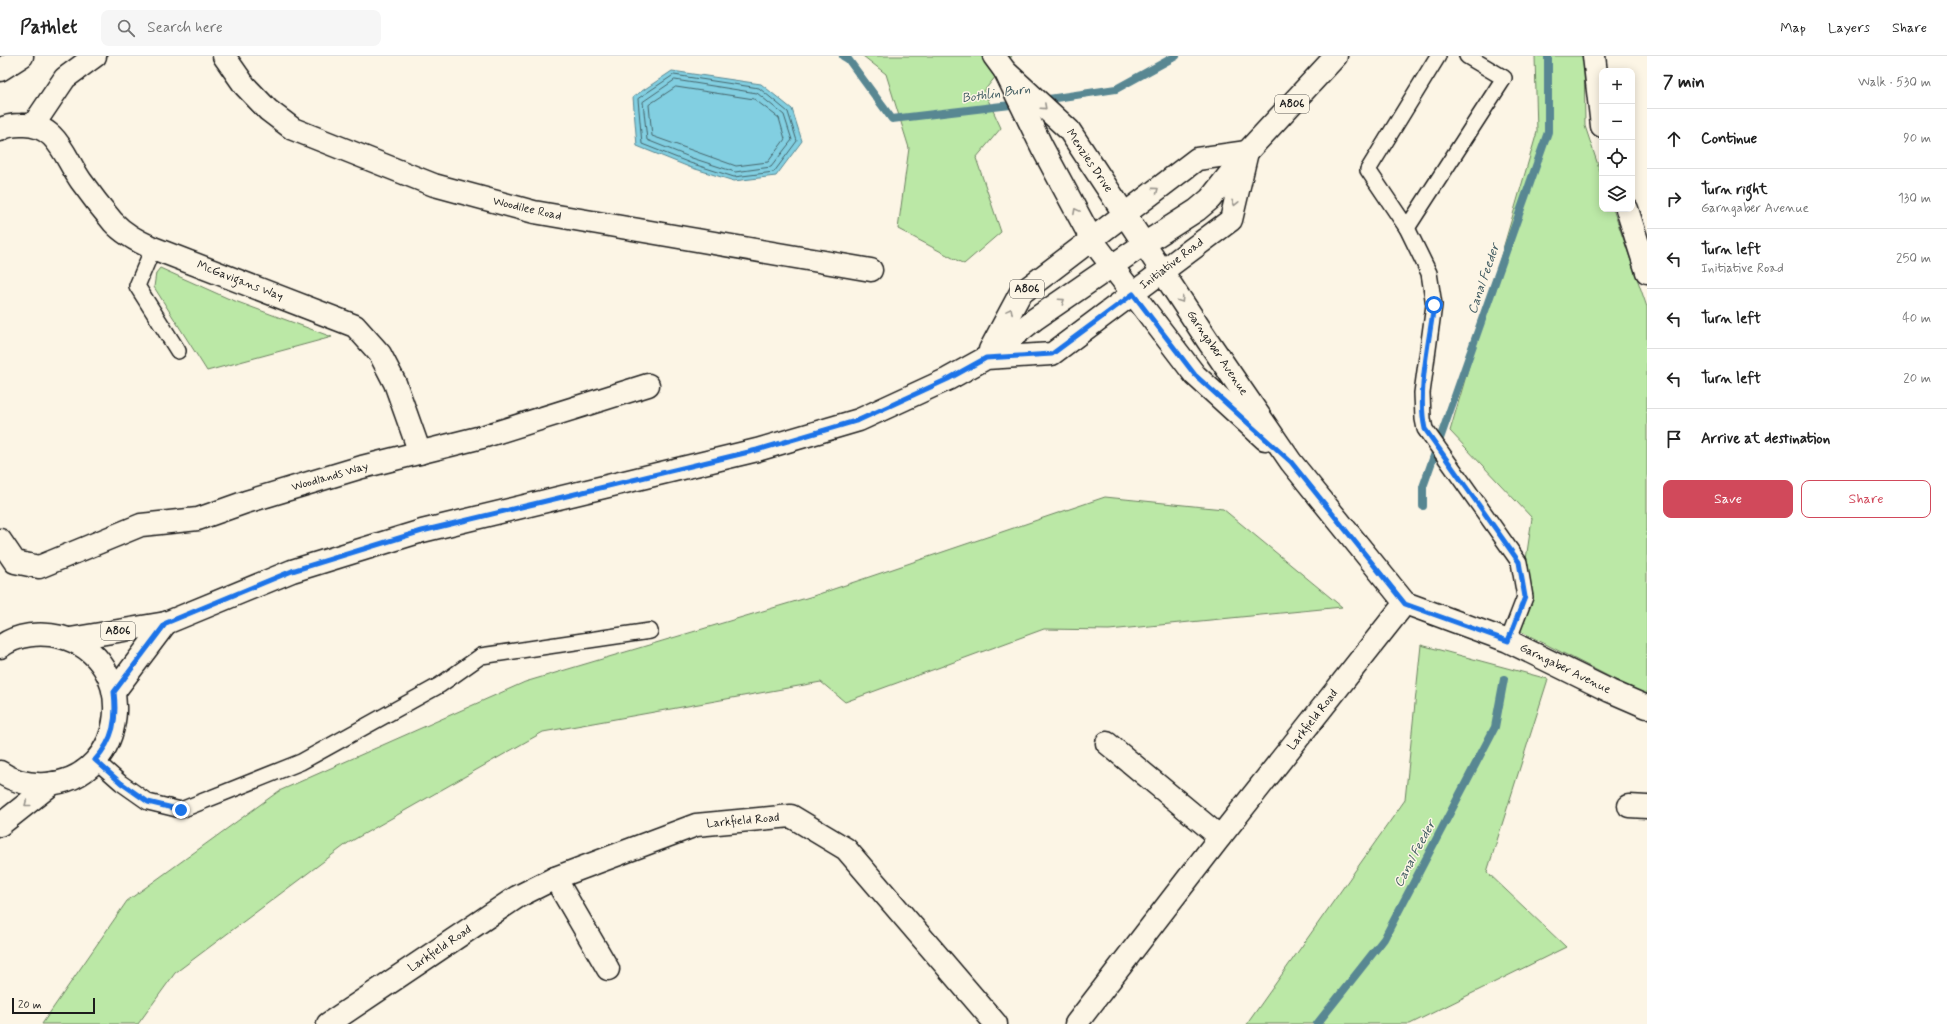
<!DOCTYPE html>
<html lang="en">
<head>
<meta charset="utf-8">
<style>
	:root { --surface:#fff; --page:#f6f6f6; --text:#222; --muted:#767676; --line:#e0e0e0; --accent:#d1495b }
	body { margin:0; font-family:Mynerve,sans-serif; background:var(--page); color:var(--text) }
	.controls { position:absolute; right:12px; top:12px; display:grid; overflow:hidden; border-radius:8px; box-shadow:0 2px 10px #0003 }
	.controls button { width:36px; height:36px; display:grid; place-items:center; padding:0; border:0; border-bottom:1px solid var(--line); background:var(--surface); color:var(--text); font:20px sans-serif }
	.scale { position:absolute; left:12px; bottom:10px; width:83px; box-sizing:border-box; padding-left:4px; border:2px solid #1c1c1c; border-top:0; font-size:11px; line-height:14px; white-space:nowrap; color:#1c1c1c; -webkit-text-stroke:3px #fcf5e5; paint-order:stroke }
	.stop { position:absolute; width:12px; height:12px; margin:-9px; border:3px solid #1a73e8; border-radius:50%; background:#fff }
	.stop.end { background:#1a73e8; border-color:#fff; box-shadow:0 1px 4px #0008 }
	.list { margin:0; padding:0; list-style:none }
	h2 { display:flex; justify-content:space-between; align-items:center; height:52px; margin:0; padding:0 16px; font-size:17px }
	h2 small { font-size:13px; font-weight:400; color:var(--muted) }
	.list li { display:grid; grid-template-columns:26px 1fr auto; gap:12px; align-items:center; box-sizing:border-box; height:60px; padding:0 16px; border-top:1px solid var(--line) }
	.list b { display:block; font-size:15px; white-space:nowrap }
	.list p { margin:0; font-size:13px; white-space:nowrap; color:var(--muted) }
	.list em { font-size:13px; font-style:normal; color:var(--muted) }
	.actions { display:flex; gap:8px; padding:12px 16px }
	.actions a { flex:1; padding:9px 0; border:1px solid var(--accent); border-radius:8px; text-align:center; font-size:14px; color:var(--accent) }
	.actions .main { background:var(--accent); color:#fff }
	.icon { flex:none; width:22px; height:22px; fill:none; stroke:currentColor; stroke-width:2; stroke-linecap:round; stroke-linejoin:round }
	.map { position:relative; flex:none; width:1647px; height:968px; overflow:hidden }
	header { display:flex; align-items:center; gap:24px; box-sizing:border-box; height:56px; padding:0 20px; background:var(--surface); border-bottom:1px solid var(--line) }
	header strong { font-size:19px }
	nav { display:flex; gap:22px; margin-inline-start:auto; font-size:14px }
	.search { width:280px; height:36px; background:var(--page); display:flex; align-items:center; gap:10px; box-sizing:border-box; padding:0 14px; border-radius:8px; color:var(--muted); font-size:15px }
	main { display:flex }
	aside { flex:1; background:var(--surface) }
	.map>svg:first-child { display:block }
	.green { fill:#bbe8a6; stroke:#6c8261 }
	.water { fill:#82cfe1; stroke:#598792 }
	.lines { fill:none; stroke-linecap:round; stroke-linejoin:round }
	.shore { stroke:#45646b; stroke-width:1 }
	.stream { stroke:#598792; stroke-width:8 }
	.service-casing { stroke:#1c1c1c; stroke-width:18 }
	.minor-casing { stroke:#1c1c1c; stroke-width:25 }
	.tertiary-casing { stroke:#1c1c1c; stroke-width:25 }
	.primary-casing { stroke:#1c1c1c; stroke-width:25 }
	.service { stroke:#fcf5e5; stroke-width:15 }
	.minor { stroke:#fcf5e5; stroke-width:22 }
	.tertiary { stroke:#fcf5e5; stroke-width:22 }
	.primary { stroke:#fcf5e5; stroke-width:22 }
	.oneway { stroke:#97938b }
	.route { stroke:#1a73e8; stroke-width:5 }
	.labels { text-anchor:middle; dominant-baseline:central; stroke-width:3; stroke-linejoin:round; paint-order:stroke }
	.shield { fill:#fcf5e5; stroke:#5f5d58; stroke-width:1 }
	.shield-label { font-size:11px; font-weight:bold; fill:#1c1c1c }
	.street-label { font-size:12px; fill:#1c1c1c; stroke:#fcf5e5 }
	.water-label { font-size:13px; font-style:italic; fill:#405b61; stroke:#fcf5e5 }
</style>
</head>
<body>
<header>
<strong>Pathlet</strong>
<div class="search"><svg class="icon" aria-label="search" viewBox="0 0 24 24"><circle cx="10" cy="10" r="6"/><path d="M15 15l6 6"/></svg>Search here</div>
<nav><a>Map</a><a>Layers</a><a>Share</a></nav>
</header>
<main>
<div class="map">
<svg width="1647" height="968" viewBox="0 0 1647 968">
	<rect width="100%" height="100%" fill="#fcf5e5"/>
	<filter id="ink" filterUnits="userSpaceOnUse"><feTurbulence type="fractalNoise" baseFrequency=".025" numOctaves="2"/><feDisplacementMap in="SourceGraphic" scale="8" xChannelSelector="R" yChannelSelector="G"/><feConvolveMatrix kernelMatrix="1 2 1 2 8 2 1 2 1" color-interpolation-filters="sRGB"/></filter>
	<g filter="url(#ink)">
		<!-- green -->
		<g class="green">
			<path d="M 863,0 L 1012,0 L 984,35 L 1001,72 L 976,102 L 1001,176 L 964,208 L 898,173 L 909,92 L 886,18 Z"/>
			<path d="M 1535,0 L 1584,0 L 1585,70 L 1602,121 L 1602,153 L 1613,153 L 1647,251 L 1647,640 L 1516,573 L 1532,462 L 1450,375 L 1537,76 Z"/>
			<path d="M 160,212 L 227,242 L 332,281 L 207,315 L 154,231 L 156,217 Z"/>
			<path d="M 1105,441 L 1223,453 L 1342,551 L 1109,574 L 1044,573 L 845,646 L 821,626 L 543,676 L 348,787 L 175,917 L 138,968 L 42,968 L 127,845 L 279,735 L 525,626 L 813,540 Z"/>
			<path d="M 1421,589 L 1548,623 L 1487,816 L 1566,891 L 1410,968 L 1247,968 L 1405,744 Z"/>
		</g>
		<!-- water -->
		<path class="water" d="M 672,15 L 761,28 L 792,53 L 802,85 L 776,120 L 734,125 L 689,111 L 637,90 L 633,41 Z"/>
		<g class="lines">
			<!-- shore -->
			<g class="shore">
				<path d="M 674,19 L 759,32 L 788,56 L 797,85 L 774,116 L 734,121 L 690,107 L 642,88 L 638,43 Z"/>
				<path d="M 675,24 L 757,37 L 784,59 L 792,84 L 771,111 L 735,116 L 692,102 L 647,84 L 643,46 Z"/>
				<path d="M 676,31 L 754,43 L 779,62 L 785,83 L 768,106 L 736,110 L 652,80 L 649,49 Z"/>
			</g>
			<!-- stream -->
			<g class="stream">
				<path d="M 843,0 L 848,3 L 892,63 L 1019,48"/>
				<path d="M 1042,44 L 1116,33 L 1176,0"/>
				<path d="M 1423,450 L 1423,431 L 1548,76 L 1548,0"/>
				<path d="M 1317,968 L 1384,883 L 1495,671 L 1504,623"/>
			</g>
			<!-- service casing -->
			<g class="service-casing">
				<g id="service">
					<path d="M 1438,0 L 1368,114 L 1407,172 L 1504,22 L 1467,0"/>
					<path d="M 1407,172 L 1429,217 L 1434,249 L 1422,337 L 1423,363 L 1425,373 L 1519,506 L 1525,541 L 1508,585"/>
					<path d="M 153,192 L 137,230 L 178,295"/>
					<path d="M 95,704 L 121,727 L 148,746 L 181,754 L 301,706 L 440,629 L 481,600 L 650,575"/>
				</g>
			</g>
			<!-- minor casing -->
			<g class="minor-casing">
				<g id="minor">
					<path d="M 224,0 L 245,30 L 268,54 L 293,73 L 434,129 L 534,156 L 871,214"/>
					<path d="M 1594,0 L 1602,70"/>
					<path d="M 0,14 L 22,0"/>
					<path d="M 34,68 L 65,22 L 95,0"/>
					<path d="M 0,74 C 5,70 14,69 21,69 C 57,67 64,101 81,125 C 91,139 102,153 113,166 C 124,178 139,186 153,192 L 355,270 L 380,298 L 395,327 L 420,397"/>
					<path d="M 1627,153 L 1647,216"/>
					<path d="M 0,484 L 15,506 L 39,511 L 141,469 L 198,463 L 246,446 L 362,411 L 482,381 L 648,329"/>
					<path d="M 1107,687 L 1220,781"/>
					<path d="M 1629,750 L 1647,751"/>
					<path d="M 555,822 L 608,913"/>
					<path d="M 328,968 L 517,841 L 555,822 L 696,769 L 791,760 L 846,793 L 996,968"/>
					<path d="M 1076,968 L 1220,781 L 1405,547"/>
				</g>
			</g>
			<!-- tertiary casing -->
			<g class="tertiary-casing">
				<g id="tertiary">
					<path d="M 994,0 L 1005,15 L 1042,91 L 1092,184 L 1195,319 L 1265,383"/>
					<path d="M 1005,15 L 1069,74 L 1208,285 L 1291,406 L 1405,547 L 1508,585 L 1610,635 L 1647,651"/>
				</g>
			</g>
			<!-- primary casing -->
			<g class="primary-casing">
				<g id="primary">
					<path d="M 990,294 L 1020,238 L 1197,103 L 1247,96"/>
					<path d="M 986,302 L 1035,263 L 1144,188 L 1197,154 L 1210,143 L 1247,96 L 1336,0"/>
					<path d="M 70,583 L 166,567 L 292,515 L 422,475 L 757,394 L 859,364 L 948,323 L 986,302 L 1052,298 L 1231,164 L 1247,96"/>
					<path d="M 0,591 C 17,578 41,576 61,581 C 141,602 129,723 46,728 C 30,729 13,725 0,716"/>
					<path d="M 114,636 L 166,567"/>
					<path d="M 0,769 L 53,727"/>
				</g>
			</g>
			<!-- service -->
			<use href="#service" class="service"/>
			<!-- minor -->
			<use href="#minor" class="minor"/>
			<!-- tertiary -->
			<use href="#tertiary" class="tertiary"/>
			<!-- primary -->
			<use href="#primary" class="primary"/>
		</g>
		<!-- one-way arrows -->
		<defs><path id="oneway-chevron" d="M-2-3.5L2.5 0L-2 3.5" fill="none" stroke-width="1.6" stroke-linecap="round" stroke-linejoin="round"/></defs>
		<g class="oneway">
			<use href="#oneway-chevron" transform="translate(1044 51) rotate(42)"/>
			<use href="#oneway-chevron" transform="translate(1156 134) rotate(-37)"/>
			<use href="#oneway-chevron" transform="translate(1235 147) rotate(103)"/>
			<use href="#oneway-chevron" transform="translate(1076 155) rotate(-118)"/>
			<use href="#oneway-chevron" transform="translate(1181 244) rotate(57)"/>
			<use href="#oneway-chevron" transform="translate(1062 245) rotate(-34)"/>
			<use href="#oneway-chevron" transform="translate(1010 255) rotate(-62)"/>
			<use href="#oneway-chevron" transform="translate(27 748) rotate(142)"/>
		</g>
	</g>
	<g class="lines" filter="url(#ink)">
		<!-- route -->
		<path class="route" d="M 181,754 L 148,746 L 121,727 L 95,704 C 114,683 117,663 114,636 L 166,567 L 292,515 L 422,475 L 757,394 L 859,364 L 948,323 L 986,302 L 1052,298 L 1133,238 L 1195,319 L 1291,406 L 1405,548 L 1508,585 L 1525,541 L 1519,506 L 1425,373 C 1417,337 1429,286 1434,249"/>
	</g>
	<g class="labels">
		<!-- shield labels -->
		<g class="shield">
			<rect x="1275" y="39" width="34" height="18" rx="3"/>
			<rect x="1010" y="224" width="34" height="18" rx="3"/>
			<rect x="101" y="566" width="34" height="18" rx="3"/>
		</g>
		<g class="shield-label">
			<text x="1292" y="48">A806</text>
			<text x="1027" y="233">A806</text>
			<text x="118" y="575">A806</text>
		</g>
		<!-- street labels -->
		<g class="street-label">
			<text transform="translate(1089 105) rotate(56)">Menzies Drive</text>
			<text transform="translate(527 153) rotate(13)">Woodilee Road</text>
			<text transform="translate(1172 208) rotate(-37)">Initiative Road</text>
			<text transform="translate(240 225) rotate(21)">McGavigans Way</text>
			<text transform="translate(1217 297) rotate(56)">Garngaber Avenue</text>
			<text transform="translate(330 421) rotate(-16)">Woodlands Way</text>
			<text transform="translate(1565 613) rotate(26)">Garngaber Avenue</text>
			<text transform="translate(1313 664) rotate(-52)">Larkfield Road</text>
			<text transform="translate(743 765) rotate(-5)">Larkfield Road</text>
			<text transform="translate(440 893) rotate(-34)">Larkfield Road</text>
		</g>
		<!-- water labels -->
		<g class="water-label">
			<text transform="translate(996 38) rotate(-8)">Bothlin Burn</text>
			<text transform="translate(1484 223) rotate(-71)">Canal Feeder</text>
			<text transform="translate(1415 798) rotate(-62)">Canal Feeder</text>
		</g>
	</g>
</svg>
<div class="controls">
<button>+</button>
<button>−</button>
<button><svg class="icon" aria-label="locate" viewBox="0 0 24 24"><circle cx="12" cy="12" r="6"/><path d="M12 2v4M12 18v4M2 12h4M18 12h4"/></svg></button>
<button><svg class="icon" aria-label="layers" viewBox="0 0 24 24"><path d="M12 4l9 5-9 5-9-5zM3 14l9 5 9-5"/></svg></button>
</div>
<div class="scale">20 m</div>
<div class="stop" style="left:1434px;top:249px"></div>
<div class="stop end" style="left:181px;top:754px"></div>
</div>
<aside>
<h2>7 min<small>Walk · 530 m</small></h2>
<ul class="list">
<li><svg class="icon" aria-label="ahead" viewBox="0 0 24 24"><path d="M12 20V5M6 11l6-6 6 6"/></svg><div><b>Continue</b></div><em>90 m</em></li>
<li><svg class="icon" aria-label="right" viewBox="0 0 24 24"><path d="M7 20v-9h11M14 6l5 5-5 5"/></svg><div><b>Turn right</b><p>Garngaber Avenue</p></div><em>130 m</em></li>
<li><svg class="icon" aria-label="left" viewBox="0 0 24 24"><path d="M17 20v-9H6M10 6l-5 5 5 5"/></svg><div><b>Turn left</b><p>Initiative Road</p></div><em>250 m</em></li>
<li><svg class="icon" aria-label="left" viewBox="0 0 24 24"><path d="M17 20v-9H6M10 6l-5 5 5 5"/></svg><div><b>Turn left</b></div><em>40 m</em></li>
<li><svg class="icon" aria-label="left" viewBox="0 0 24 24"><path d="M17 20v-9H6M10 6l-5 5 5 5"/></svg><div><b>Turn left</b></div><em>20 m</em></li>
<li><svg class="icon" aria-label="arrive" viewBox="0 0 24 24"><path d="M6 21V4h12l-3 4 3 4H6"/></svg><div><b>Arrive at destination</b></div></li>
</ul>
<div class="actions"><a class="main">Save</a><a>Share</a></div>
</aside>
</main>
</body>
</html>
